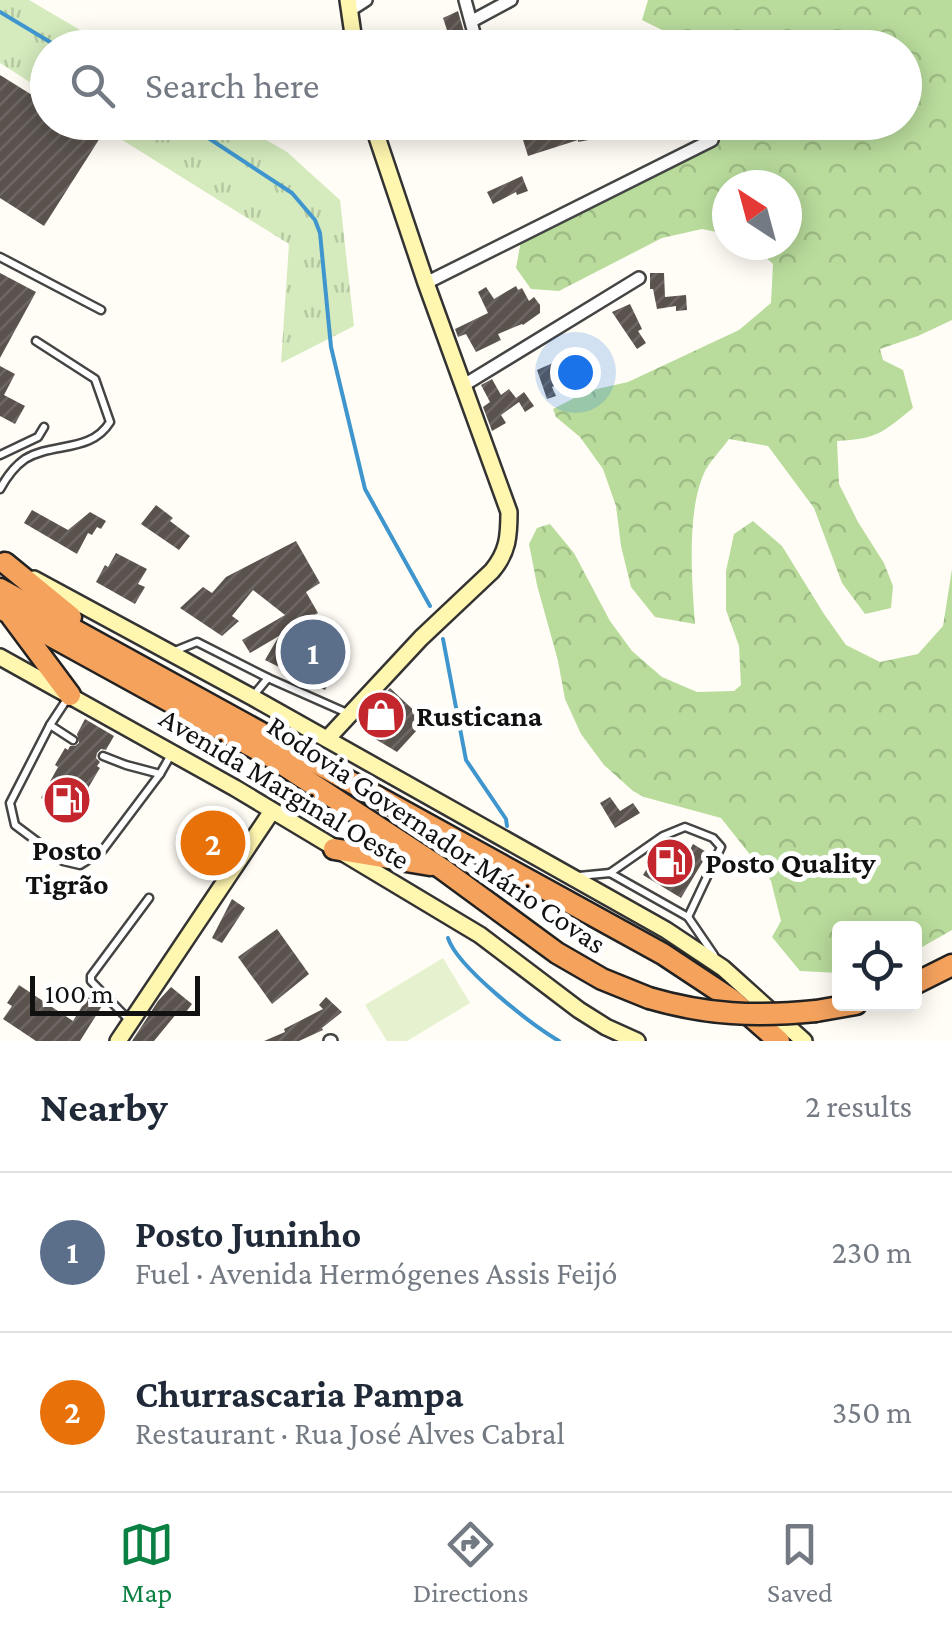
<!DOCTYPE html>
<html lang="en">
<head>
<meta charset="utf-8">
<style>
	:root { --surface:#fff; --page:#f6f6f7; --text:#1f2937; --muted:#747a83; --line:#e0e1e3; --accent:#0b8043 }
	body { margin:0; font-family:"Crimson Pro",serif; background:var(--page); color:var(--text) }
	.controls { position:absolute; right:30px; bottom:30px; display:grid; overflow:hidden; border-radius:10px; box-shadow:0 5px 25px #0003 }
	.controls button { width:90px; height:90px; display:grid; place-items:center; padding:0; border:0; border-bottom:2px solid var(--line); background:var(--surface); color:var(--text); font:50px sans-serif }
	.compass { position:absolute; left:712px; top:170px; width:90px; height:90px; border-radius:50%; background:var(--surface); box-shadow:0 5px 25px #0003; rotate:324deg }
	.scale { position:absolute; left:30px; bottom:25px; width:170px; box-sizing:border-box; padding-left:10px; border:5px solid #111; border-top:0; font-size:28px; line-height:35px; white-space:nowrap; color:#111; -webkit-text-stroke:8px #fff; paint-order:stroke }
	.you { position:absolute; left:575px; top:372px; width:35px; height:35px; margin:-25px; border:8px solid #fff; border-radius:50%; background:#1a73e8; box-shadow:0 0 0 15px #1a73e833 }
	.badge { display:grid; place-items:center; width:65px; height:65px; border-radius:50%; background:var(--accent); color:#fff; font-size:32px; font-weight:700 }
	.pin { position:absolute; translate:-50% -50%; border:5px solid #fff; box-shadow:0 2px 10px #0006 }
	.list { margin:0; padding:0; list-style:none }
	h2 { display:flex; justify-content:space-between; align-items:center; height:130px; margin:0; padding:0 40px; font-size:42px }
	h2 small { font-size:32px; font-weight:400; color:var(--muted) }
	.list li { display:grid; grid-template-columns:65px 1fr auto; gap:30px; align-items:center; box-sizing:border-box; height:160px; padding:0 40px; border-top:2px solid var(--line) }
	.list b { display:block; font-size:38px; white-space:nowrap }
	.list p { margin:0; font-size:32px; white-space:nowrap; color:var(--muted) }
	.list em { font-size:32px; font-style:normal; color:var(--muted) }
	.icon { flex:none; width:55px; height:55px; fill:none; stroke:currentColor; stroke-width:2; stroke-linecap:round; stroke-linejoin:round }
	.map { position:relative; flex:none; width:952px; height:1041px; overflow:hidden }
	.search { position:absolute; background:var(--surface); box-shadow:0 5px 25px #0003; left:30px; right:30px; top:30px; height:110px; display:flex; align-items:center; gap:25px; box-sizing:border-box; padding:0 35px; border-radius:55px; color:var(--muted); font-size:38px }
	.sheet { height:450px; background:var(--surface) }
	nav { display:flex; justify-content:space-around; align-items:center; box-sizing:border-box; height:140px; border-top:2px solid var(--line); background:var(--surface); font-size:28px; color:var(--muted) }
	nav a { display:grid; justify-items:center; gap:5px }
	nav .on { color:var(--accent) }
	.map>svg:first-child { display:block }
	.forest { fill:url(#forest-crowns) }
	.park { fill:url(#park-tufts) }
	.pitch { fill:#e6f2cf }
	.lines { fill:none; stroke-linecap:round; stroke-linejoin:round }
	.stream { stroke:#3f96cf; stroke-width:4 }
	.building { fill:url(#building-hatch) }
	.service-casing { stroke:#444; stroke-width:11 }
	.minor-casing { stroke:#444; stroke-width:16 }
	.secondary-casing { stroke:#333; stroke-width:20 }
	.motorway-casing { stroke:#222; stroke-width:25 }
	.service { stroke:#fff; stroke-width:6 }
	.minor { stroke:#fff; stroke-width:11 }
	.secondary { stroke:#fff6b0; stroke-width:15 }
	.motorway { stroke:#f5a25d; stroke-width:20 }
	.motorway-bridge-casing { stroke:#222; stroke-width:25; stroke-linecap:butt }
	.motorway-bridge { stroke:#f5a25d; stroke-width:20 }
	.labels { text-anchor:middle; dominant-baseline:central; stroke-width:10; stroke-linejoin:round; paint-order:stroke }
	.poi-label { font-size:30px; font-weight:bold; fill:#111; stroke:#fff; text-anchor:start }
	.street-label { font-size:30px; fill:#111; stroke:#fff }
</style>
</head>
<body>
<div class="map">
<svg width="952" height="1041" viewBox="0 0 952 1041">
	<defs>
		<pattern id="forest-crowns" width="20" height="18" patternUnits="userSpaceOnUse" patternTransform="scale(2.5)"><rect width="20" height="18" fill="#b9dc9c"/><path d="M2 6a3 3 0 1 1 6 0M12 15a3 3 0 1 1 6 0" fill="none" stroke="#9ebc85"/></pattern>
		<pattern id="park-tufts" width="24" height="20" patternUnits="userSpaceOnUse" patternTransform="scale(2.5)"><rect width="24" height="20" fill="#d5ebbd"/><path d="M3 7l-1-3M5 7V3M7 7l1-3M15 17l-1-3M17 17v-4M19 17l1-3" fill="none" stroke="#b6c8a1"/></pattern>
		<pattern id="building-hatch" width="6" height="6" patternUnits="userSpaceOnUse" patternTransform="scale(2.5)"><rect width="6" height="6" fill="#5a524d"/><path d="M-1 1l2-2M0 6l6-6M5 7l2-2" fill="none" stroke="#6d6662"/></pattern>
	</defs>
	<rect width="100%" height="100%" fill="#fffdf5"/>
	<!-- forest -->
	<g class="forest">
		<path d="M 648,0 L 952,0 L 952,320 L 918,336 L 880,349 L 883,360 L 903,370 L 913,408 C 882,433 877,439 837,441 L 839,484 L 858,522 L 884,563 L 893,586 L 891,608 L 865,614 L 842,583 L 814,508 L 768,446 L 729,439 C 722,449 711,460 705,471 C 686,511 692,581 695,624 L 655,617 L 631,587 L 621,546 L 616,506 L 603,469 L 580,437 L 556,417 L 553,409 L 588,391 L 628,382 L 739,330 L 771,303 L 773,264 L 752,245 L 787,245 L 787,185 L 727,185 L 727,234 L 702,229 L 662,238 L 559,291 L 531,289 L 516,268 L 522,235 L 553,215 L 727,123 L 904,122 L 904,48 L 696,47 L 642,20 Z"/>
		<path d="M 753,521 L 782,546 L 824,614 L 846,645 L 880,662 L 918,654 L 943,626 L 952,569 L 952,930 L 915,951 L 914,928 L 840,928 L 839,973 L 800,971 L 772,937 L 781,921 L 771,881 L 721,818 L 644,797 L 633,791 L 604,765 L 581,734 L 565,699 L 558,661 L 537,585 L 529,544 L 537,528 L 550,524 L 574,553 L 610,621 L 632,651 L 662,677 L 697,692 L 734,691 L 741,685 L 739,646 L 726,610 L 726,571 L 734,534 Z"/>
	</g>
	<!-- park -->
	<g class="park">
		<path d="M 0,0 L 29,0 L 109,47 L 48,48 L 47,93 L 0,63 Z"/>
		<path d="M 95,123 L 237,123 L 287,152 L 340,200 L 354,326 L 281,363 L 289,244 Z"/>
	</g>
	<!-- pitch -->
	<path class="pitch" d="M 443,958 L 470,1003 L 407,1041 L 387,1041 L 365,1005 Z"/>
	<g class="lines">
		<!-- stream -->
		<g class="stream">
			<path d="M 0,12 L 60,48"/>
			<path d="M 184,122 L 292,193 L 315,220 L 320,233 L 331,347 L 365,489 L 430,606"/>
			<path d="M 443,639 L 466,760 L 506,819 L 507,826"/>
			<path d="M 448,938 C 457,967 532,1025 559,1041"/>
		</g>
	</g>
	<!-- building -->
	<g class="building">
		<path d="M 458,11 L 468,46 L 465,48 L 453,48 L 443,18 Z"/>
		<path d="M 0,75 L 48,105 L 48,122 L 76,122 L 100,138 L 44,226 L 0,198 Z"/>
		<path d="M 593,122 L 618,123 L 597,131 L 599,138 L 578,142 L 578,140 L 528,156 L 523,140 L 539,135 L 541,140 L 570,131 L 569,128 Z"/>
		<path d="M 522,176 L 528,191 L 517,195 L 516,192 L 493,204 L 487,192 Z"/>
		<path d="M 0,273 L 36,292 L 0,358 Z"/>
		<path d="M 650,273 L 664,273 L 665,297 L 686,295 L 687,310 L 676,311 L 676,306 L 657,309 L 653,289 L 650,289 Z"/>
		<path d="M 516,286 L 518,290 L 522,288 L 529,301 L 534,297 L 540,305 L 540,313 L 523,325 L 522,324 L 498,334 L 501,340 L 476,352 L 466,334 L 458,337 L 455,329 L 488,313 L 478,292 L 486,287 L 494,299 Z"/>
		<path d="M 630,304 L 642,329 L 638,331 L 646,343 L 637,349 L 612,312 Z"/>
		<path d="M 580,351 L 595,384 L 574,393 L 569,379 L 552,387 L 556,396 L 547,399 L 537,370 Z"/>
		<path d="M 0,366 L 15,374 L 4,395 L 25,406 L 15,424 L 0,416 Z"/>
		<path d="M 492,379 L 501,395 L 509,389 L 516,398 L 524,392 L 534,406 L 525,412 L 519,402 L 501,415 L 506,423 L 492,431 L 483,407 L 490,402 L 481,385 Z"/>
		<path d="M 156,505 L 173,518 L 170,521 L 190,536 L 179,550 L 141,524 Z"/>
		<path d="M 32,510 L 68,530 L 90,512 L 106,521 L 101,529 L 97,527 L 92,535 L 88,533 L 77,554 L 24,523 Z"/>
		<path d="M 296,541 L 320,583 L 306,592 L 318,613 L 303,622 L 348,646 L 325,690 L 265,660 L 279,636 L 250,653 L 242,640 L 285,615 L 253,590 L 232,616 L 239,621 L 222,636 L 180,608 L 203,587 L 212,593 L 226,577 Z"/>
		<path d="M 116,553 L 147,569 L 138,584 L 145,587 L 135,604 L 96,582 L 105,565 L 108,567 Z"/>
		<path d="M 390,688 L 421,717 L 413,724 L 418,729 L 397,752 L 372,737 L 358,722 Z"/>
		<path d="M 85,719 L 114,736 L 106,750 L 101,749 L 97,753 L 96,758 L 100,762 L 97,766 L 100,768 L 72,815 L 41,798 L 58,767 L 55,765 L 65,748 L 68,750 L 70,746 L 75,746 L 79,743 L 77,734 Z"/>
		<path d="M 610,797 L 620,811 L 633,803 L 640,813 L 615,828 L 600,803 Z"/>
		<path d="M 216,815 L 239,830 L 215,864 L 203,856 L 197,866 L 186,859 Z"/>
		<path d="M 664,844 L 686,857 L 693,844 L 708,853 L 681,898 L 643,875 L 660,847 Z"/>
		<path d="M 232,899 L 245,908 L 222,943 L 212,938 Z"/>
		<path d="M 277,929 L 309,974 L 272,1004 L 238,957 Z"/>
		<path d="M 19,985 L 73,1021 L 88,997 L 102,1006 L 80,1041 L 36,1041 L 3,1019 L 12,1006 L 7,1003 Z"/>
		<path d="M 171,987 L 192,1004 L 183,1016 L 177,1013 L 154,1041 L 132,1041 L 158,1001 Z"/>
		<path d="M 326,997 L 342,1012 L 322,1028 L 323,1030 L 299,1041 L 264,1041 L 285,1032 L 284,1029 L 323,1009 L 319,1005 Z"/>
	</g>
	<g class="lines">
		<!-- service casing -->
		<g class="service-casing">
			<g id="service">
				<path d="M 0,257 L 101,310"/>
				<path d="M 0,455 L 38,437 L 44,427"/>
				<path d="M 0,489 C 6,478 15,466 25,459 C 53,442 91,453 110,422 L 95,379 L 36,341"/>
				<path d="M 172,652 L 197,642 L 268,678 L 347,713"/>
				<path d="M 69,696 L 50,725 L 73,740"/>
				<path d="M 253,696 L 268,678"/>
				<path d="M 50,725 L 10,803 L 15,825 L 63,861 L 80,865 L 102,851 L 160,774"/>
				<path d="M 103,756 L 126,765 L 160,774 L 172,753"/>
				<path d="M 610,873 L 663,836 L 685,827 L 713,838 L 721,847 L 688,917"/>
				<path d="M 579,876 L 610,873 L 688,917 L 714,955"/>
				<path d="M 130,1021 L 91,981 L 91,976 L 149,898"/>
			</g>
		</g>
		<!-- minor casing -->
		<g class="minor-casing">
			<g id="minor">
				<path d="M 465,0 L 478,48"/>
				<path d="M 349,11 L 366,0"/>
				<path d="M 472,21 L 511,0"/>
				<path d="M 426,283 L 712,140"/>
				<path d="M 464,385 L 639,278"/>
				<path d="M 330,1041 L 331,1041"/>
			</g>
		</g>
		<!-- secondary casing -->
		<g class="secondary-casing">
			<g id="secondary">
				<path d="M 348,0 L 355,48"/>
				<path d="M 34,579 L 252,697 L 666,930 L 723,968 L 804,1041"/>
				<path d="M 0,657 L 235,788 L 480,935 L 579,1010 L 606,1027 L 637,1041"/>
				<path d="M 327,739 L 421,638 L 492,571 C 508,552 509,536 509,512 L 426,283 L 372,122"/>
				<path d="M 118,1041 L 272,811"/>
			</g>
		</g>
		<!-- motorway casing -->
		<g class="motorway-casing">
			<g id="motorway">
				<path d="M 5,563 L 71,617"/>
				<path d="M 0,589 L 663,954 L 731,999 L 779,1041"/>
				<path d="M 0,608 L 271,757 L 441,868 L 557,953 L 602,979 L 649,998"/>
				<path d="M 12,617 L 70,695"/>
				<path d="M 334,849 L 430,865"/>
				<path d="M 914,984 L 952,965"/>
				<path d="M 816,1011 L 856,1004"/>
			</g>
		</g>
		<!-- service -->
		<use href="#service" class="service"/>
		<!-- minor -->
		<use href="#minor" class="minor"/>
		<!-- secondary -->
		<use href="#secondary" class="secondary"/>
		<!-- motorway -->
		<use href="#motorway" class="motorway"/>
		<!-- motorway-bridge casing -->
		<g class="motorway-bridge-casing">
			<path id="motorway-bridge" d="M 649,998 C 707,1015 756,1017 816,1011"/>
		</g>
		<!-- motorway-bridge -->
		<use href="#motorway-bridge" class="motorway-bridge"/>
	</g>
	<!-- icons -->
	<defs>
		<g id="shop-disc" transform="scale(2.5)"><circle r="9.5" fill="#c4262e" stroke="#fff"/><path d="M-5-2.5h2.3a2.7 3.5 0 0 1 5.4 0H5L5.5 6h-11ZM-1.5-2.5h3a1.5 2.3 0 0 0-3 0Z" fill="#fff"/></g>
		<g id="fuel-disc" transform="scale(2.5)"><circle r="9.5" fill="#c4262e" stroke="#fff"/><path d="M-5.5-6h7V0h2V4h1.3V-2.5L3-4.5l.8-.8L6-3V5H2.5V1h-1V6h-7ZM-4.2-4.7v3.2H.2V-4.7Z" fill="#fff"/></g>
	</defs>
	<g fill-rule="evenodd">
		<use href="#shop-disc" x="381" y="715"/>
		<use href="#fuel-disc" x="67" y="800"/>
		<use href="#fuel-disc" x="670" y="862"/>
	</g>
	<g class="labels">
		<!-- poi labels -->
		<g class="poi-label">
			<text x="416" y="715">Rusticana</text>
			<text x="67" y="849" text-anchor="middle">Posto<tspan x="67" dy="34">Tigrão</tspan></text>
			<text x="705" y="862">Posto Quality</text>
		</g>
		<!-- street labels -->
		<g class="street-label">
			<text transform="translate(285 788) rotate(31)">Avenida Marginal Oeste</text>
			<text transform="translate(437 834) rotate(34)">Rodovia Governador Mário Covas</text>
		</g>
	</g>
</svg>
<div class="controls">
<button><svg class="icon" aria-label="locate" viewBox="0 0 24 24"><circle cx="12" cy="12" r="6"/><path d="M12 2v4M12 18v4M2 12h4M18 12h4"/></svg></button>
</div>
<svg class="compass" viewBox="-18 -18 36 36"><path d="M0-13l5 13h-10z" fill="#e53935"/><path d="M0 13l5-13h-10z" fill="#747a83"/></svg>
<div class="scale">100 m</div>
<div class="you"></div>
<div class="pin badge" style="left:313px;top:652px;background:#5c6f8a">1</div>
<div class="pin badge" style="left:213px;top:843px;background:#e8710a">2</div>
<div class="search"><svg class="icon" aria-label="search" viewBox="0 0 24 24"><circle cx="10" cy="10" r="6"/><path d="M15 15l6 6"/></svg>Search here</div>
</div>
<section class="sheet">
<h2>Nearby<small>2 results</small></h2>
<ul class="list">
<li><span class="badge" style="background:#5c6f8a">1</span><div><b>Posto Juninho</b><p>Fuel · Avenida Hermógenes Assis Feijó</p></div><em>230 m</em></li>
<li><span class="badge" style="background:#e8710a">2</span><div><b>Churrascaria Pampa</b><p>Restaurant · Rua José Alves Cabral</p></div><em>350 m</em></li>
</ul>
</section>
<nav>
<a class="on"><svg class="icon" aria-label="map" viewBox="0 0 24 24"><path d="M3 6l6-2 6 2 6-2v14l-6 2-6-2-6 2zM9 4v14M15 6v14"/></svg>Map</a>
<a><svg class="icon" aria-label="directions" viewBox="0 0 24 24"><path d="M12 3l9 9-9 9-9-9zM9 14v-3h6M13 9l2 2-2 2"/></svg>Directions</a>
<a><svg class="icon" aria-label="saved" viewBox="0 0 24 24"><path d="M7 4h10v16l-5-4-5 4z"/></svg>Saved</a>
</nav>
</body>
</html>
